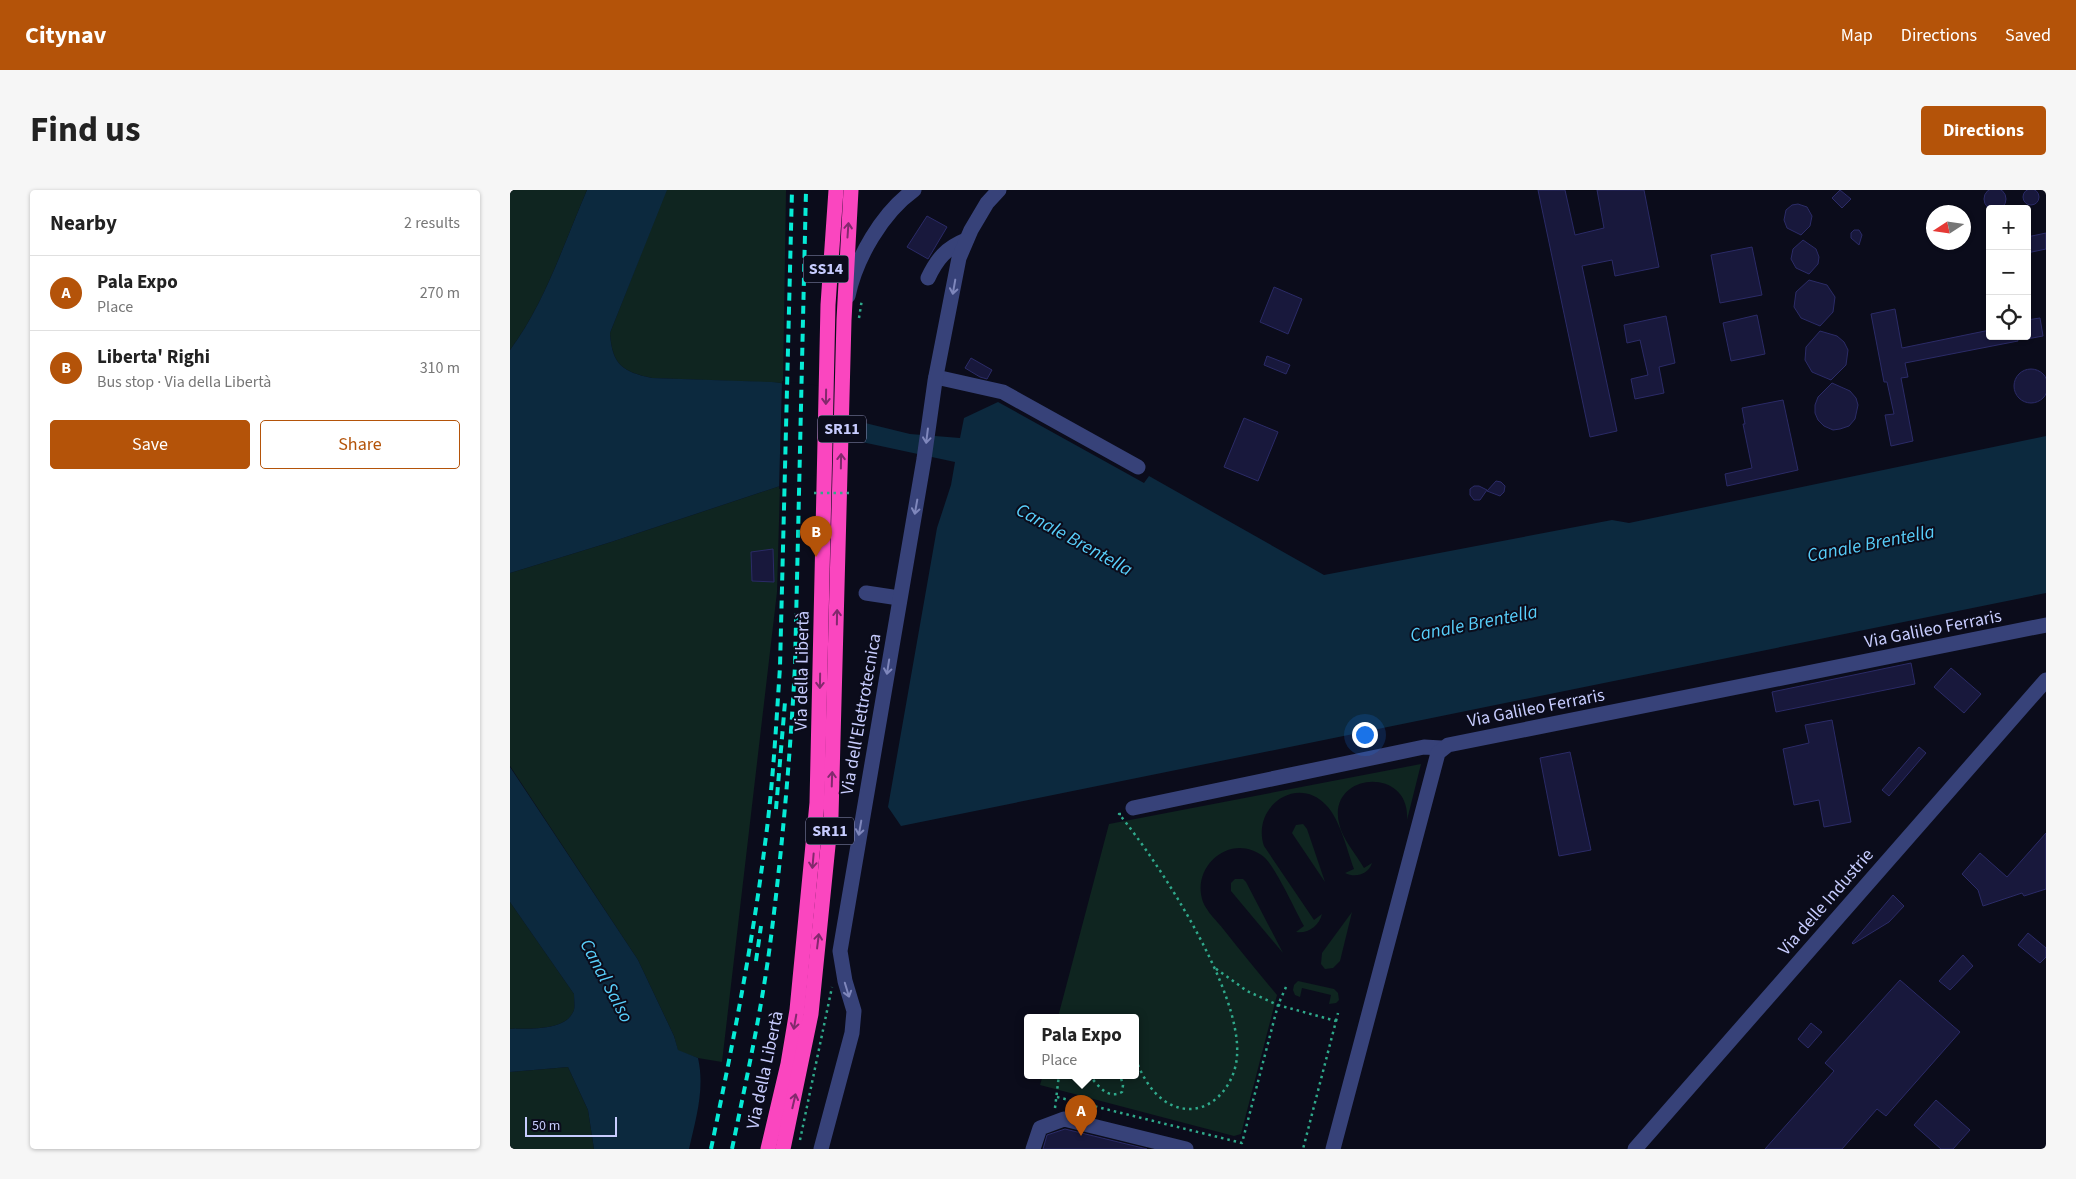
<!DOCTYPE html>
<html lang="en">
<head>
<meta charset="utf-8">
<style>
	:root { --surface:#fff; --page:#f6f6f6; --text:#222; --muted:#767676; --line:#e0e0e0; --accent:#b45309 }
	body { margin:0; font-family:"Source Sans 3",sans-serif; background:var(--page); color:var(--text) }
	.controls { position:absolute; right:15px; top:15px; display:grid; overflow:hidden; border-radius:5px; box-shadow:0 1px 4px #0004 }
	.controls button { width:45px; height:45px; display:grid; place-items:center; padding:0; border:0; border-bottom:1px solid var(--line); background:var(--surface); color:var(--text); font:25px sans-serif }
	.compass { position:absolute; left:1416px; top:15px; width:45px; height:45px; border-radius:50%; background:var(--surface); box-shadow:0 1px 4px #0004; rotate:258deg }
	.scale { position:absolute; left:15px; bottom:12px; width:92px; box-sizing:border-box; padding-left:5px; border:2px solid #c7ccfe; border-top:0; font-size:14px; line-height:18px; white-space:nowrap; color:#c7ccfe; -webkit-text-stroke:4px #0b0c1b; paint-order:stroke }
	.you { position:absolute; left:854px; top:544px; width:18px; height:18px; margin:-12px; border:4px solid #fff; border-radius:50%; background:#1a73e8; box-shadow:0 0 0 8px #1a73e833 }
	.badge { display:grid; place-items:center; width:32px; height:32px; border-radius:50%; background:var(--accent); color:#fff; font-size:16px; font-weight:700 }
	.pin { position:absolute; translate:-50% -41px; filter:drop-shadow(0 1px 2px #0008) }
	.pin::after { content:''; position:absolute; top:26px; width:18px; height:15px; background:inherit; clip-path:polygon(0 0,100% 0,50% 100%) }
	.popup { position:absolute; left:514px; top:824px; width:115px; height:65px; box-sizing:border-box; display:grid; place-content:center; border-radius:5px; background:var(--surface); filter:drop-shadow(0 1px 4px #0005); font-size:16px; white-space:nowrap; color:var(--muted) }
	.popup b { font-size:19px; color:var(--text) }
	.popup::after { content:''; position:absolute; left:50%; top:100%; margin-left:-10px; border:10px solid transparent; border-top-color:var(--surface) }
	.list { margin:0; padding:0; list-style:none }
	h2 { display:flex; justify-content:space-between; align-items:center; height:65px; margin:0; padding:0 20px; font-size:21px }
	h2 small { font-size:16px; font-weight:400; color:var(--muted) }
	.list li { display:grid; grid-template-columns:32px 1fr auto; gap:15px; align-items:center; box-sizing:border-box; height:75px; padding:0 20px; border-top:1px solid var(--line) }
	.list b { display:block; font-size:19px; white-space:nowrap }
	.list p { margin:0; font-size:16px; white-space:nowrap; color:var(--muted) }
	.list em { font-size:16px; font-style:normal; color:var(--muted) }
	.actions { display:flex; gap:10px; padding:15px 20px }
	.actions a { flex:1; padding:11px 0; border:1px solid var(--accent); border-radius:5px; text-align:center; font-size:18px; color:var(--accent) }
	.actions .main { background:var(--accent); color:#fff }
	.icon { flex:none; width:28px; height:28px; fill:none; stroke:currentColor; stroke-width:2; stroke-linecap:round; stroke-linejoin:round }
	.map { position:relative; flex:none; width:1536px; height:959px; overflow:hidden; border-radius:5px }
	header { display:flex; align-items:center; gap:30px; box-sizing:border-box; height:70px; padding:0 25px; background:var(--accent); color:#fff }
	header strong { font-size:24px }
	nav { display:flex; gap:28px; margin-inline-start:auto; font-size:18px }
	.intro { display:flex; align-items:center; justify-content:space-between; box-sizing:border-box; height:120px; padding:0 30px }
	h1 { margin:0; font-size:35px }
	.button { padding:12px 22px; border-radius:5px; background:var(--accent); color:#fff; font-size:18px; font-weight:700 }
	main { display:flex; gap:30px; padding:0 30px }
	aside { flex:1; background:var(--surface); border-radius:5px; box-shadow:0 1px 4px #0004 }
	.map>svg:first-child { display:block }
	.green { fill:#0f2520 }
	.water { fill:#0c293e }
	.pier { fill:#0b0c1b }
	.building { fill:#18183c; stroke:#2b2b67 }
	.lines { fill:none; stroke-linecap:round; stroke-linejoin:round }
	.path { stroke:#2fa98b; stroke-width:2.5; stroke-dasharray:2.5 4; stroke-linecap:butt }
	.minor { stroke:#374279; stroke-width:15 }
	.highway { stroke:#fa46bf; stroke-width:15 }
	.rail { stroke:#06ebd6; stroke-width:4; stroke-dasharray:8 6; stroke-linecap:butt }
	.path-bridge { stroke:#2fa98b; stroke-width:2.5; stroke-dasharray:2.5 4; stroke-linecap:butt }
	.oneway { stroke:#82296d }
	.oneway2 { stroke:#7f87bc }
	.labels { text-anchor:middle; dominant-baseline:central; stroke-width:4; stroke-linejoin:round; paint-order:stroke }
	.shield { fill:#0b0c1b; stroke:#8f92ba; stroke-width:1 }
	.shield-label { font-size:16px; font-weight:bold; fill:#c7ccfe }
	.street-label { font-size:18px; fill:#c7ccfe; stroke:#0b0c1b }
	.water-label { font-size:19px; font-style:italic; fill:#58cffb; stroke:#0b0c1b }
</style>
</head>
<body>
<header>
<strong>Citynav</strong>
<nav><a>Map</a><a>Directions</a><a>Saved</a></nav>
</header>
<div class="intro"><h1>Find us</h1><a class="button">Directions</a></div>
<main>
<aside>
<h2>Nearby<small>2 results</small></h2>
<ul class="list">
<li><span class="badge">A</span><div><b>Pala Expo</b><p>Place</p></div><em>270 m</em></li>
<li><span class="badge">B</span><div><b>Liberta' Righi</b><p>Bus stop · Via della Libertà</p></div><em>310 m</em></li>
</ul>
<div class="actions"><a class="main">Save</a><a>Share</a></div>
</aside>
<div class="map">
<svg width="1536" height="959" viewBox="0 0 1536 959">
	<rect width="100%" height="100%" fill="#0b0c1b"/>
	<!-- green -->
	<g class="green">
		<path d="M 0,0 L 77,0 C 54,53 35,113 0,160 Z"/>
		<path d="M 156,0 L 276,0 L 273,193 L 142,188 C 113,182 102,175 100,143 Z"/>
		<path d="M 270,296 L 267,402 L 212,872 L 188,868 L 168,861 L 164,846 L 128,770 L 0,576 L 0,383 L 101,352 Z"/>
		<path d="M 911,574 L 897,630 C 901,575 817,582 829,633 C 832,649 846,664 854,678 L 862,673 C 858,685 845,688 835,683 L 844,679 C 837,660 830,629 816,615 C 787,584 741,617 754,656 L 804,730 L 812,724 C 809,736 798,744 786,742 L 794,736 C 786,722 765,676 754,667 C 722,641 680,676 693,712 C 697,722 707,731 714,740 C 731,762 749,783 767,805 L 731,944 L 724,946 L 530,895 L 533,885 L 625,885 L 625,827 L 548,827 L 599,634 Z"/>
		<path d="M 793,634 L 797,639 L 815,692 L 782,643 L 786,635 Z"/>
		<path d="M 725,689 L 733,689 L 736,692 L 773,763 L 721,701 L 721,693 Z"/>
		<path d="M 0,712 L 64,804 C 64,809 65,816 64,820 C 56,842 19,838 0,839 Z"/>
		<path d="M 842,722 L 830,771 L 823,778 L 815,779 L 811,774 L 812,763 Z"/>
		<path d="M 788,791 L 824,799 L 828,803 L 829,810 L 826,813 L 819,814 L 821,805 L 792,798 L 790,807 L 785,805 L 783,800 L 784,795 Z"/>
		<path d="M 58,877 L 78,920 L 84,959 L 0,959 L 0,882 Z"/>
	</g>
	<!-- water -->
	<g class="water">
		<path d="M 77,0 L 157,0 L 100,143 C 102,175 113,182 142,188 L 262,192 L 311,198 L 347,231 L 400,244 L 450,248 L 454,228 L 488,212 L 634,293 L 639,286 L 814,385 L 1102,330 L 1119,333 L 1536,246 L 1536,403 L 391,636 L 378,617 L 427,338 L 441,295 L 445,272 L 338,249 L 270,296 L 101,352 L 0,383 L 0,160 C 35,113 54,53 77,0 Z"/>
		<path d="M 0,577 L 128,770 L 164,846 L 168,860 L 188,868 C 195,899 186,928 179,959 L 84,959 L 78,920 L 58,877 L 0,882 L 0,839 C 19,838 56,842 64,820 C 65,816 64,809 64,804 L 0,712 Z"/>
	</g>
	<!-- pier -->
	<path class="pier" d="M 272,191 L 312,196 L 345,226 L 345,252 L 339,251 L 330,255 L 311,281 L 301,288 L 269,299 Z"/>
	<!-- building -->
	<g class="building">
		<circle cx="1485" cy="9" r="11"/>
		<circle cx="1521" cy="7" r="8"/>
		<path d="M 1028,0 L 1055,0 L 1065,45 L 1094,38 L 1087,0 L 1134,0 L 1149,77 L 1105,86 L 1102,70 L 1072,76 L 1107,241 L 1080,247 Z"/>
		<path d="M 1330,0 L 1341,9 L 1332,18 L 1322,8 Z"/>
		<path d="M 1288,14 L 1297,17 L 1302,26 L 1300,36 L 1291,45 L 1277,38 L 1274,30 L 1276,20 L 1282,15 Z"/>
		<path d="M 417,26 L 437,37 L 418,69 L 397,57 Z"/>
		<path d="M 1344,40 L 1349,40 L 1352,45 L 1349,55 L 1341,48 L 1341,43 Z"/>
		<path d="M 1536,43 L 1536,59 L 1517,63 L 1517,47 Z"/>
		<path d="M 1293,50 L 1306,59 L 1309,67 L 1308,74 L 1299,84 L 1286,78 L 1281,69 L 1283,59 Z"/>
		<path d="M 1242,57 L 1252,105 L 1210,113 L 1201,65 Z"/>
		<path d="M 1299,90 L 1317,95 L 1325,107 L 1323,122 L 1310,136 L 1291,128 L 1284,117 L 1286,102 Z"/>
		<path d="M 764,97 L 792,109 L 778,144 L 750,132 Z"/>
		<path d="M 1385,119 L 1392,158 L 1480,140 L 1480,146 L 1507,146 L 1508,151 L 1395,173 L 1398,187 L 1391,188 L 1403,251 L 1381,256 L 1375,225 L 1384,224 L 1377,192 L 1374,192 L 1361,124 Z"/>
		<path d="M 1247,125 L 1255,164 L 1221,171 L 1213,133 Z"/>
		<path d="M 1156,126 L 1165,173 L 1149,177 L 1154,203 L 1125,209 L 1121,189 L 1138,185 L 1130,150 L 1117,153 L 1114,135 Z"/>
		<path d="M 1530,128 L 1533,146 L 1517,149 L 1517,130 Z"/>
		<path d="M 1310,141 L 1327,146 L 1334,152 L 1338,160 L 1336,175 L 1321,190 L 1302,182 L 1295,170 L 1296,157 Z"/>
		<path d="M 757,166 L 780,175 L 776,184 L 754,175 Z"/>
		<path d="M 461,168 L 482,180 L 477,189 L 470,187 L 455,178 Z"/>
		<circle cx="1521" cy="196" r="17"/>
		<path d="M 1322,193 L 1340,201 L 1346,208 L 1348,215 L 1345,229 L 1339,236 L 1330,239 L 1323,240 L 1314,236 L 1308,230 L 1305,223 L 1305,215 L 1308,207 Z"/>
		<path d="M 1273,210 L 1288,280 L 1217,296 L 1215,284 L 1242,278 L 1233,234 L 1235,234 L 1232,218 Z"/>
		<path d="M 734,228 L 768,242 L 748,291 L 714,277 Z"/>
		<path d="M 986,291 L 991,292 L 995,296 L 994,302 L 990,306 L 977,301 Z"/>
		<path d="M 964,296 L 969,296 L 977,300 L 970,310 L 964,310 L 960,305 L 960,299 Z"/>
		<path d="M 263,359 L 264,392 L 242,391 L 241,362 Z"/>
		<path d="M 1401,473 L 1405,494 L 1266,522 L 1262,502 Z"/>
		<path d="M 1441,478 L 1471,504 L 1454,523 L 1424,497 Z"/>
		<path d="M 1322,530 L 1341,632 L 1314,637 L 1309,610 L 1284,615 L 1273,559 L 1299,553 L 1295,535 Z"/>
		<path d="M 1409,557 L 1416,563 L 1379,606 L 1372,600 Z"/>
		<path d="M 1060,562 L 1081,660 L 1049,666 L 1030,568 Z"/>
		<path d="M 1536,643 L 1536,699 L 1514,706 L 1512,703 L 1473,716 L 1468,700 L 1452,684 L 1470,663 L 1497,687 Z"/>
		<path d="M 1383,705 L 1394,716 L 1379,732 L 1343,754 L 1342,753 Z"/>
		<path d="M 1518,743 L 1536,758 L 1536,767 L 1530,773 L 1508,755 Z"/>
		<path d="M 1453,765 L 1463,776 L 1440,800 L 1429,791 Z"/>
		<path d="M 1390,790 L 1450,842 L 1376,926 L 1367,919 L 1332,959 L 1255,959 L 1324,881 L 1315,873 Z"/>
		<path d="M 1301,833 L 1312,842 L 1298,858 L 1288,849 Z"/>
		<path d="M 1426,910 L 1460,940 L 1443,959 L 1431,959 L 1404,935 Z"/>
		<path d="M 555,939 L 637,959 L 533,959 L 537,945 Z"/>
	</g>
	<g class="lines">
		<!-- path -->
		<g class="path">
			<path d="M 349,128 L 352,109"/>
			<path d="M 611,624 L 609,624 C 650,674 732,801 727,866 C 725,897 698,929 664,916 C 644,908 632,887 625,867"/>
			<path d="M 776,797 L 768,815 L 826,831 L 793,959"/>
			<path d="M 826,831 L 828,823"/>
			<path d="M 579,885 C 588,895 597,910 612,902 L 613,895 L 610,885"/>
			<path d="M 547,907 L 732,953 L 768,815 L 737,801 L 705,778"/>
			<path d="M 545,918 L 549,885"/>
			<path d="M 290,950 L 322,797"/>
		</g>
		<!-- minor -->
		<g class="minor">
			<path d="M 418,88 C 427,69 436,58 456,50"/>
			<path d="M 338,106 C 346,68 372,23 404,0"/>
			<path d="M 426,187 L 493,202 L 628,277"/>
			<path d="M 356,403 L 389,408"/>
			<path d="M 623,618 L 914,557 L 931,558"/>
			<path d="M 311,959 L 342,843 L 344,821 L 335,791 L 330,761 L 414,269 L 425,191 L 449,68 L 461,40 L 477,13 L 489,0"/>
			<path d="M 523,959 L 530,938 L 554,929 L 676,959"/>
			<path d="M 823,959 L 928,563 L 938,555 L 1536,435"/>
			<path d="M 1125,959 L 1536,490"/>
		</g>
		<!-- highway -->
		<g class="highway">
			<path d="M 258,959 L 278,874 L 287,820 L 307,613 L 318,115 L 326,0"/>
			<path d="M 273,959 L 301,824 L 321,626 L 334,130 L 341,0"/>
		</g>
		<!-- rail -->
		<g class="rail">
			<path d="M 266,619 L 275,512"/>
			<path d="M 246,771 L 251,736"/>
			<path d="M 201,959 C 222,858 242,757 255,654 C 263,595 266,536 270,477 L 282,0"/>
			<path d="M 222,959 C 236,891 251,823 260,755 C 272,662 280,569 285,476 L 296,0"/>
		</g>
		<!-- path-bridge -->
		<path class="path-bridge" d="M 304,303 L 341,303"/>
	</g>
	<!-- one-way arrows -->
	<defs><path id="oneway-shaft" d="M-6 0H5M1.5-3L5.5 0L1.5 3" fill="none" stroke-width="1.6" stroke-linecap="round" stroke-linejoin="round" transform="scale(1.25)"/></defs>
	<g class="oneway">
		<use href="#oneway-shaft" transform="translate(338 40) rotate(-86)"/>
		<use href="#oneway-shaft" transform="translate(316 207) rotate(91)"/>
		<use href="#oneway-shaft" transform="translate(331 271) rotate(-89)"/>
		<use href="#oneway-shaft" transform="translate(327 427) rotate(-89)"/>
		<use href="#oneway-shaft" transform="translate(310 491) rotate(91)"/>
		<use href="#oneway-shaft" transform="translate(322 589) rotate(-88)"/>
		<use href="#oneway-shaft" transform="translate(303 671) rotate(95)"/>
		<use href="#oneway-shaft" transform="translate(308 751) rotate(-83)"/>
		<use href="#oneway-shaft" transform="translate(285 832) rotate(100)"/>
		<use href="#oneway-shaft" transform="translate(284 911) rotate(-77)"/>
	</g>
	<g class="oneway2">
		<use href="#oneway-shaft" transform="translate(444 97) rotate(100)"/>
		<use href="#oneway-shaft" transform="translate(417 246) rotate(97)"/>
		<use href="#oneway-shaft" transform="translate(406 317) rotate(100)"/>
		<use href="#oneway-shaft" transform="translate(378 477) rotate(99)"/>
		<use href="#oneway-shaft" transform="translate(350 638) rotate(100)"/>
		<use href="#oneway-shaft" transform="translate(337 800) rotate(73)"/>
	</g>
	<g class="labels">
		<!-- shield labels -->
		<g class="shield">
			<rect x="293.5" y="65.5" width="45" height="27" rx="4"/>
			<rect x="308" y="225.5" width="48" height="27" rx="4"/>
			<rect x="296" y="627.5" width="48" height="27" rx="4"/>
		</g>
		<g class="shield-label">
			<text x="316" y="79">SS14</text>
			<text x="332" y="239">SR11</text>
			<text x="320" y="641">SR11</text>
		</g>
		<!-- street labels -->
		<g class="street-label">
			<text transform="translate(1423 439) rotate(-11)">Via Galileo Ferraris</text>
			<text transform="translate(292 481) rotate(-89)">Via della Libertà</text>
			<text transform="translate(1026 518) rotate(-11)">Via Galileo Ferraris</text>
			<text transform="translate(351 524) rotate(-80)">Via dell'Elettrotecnica</text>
			<text transform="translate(1316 712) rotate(-49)">Via delle Industrie</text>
			<text transform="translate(255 880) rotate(-78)">Via della Libertà</text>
		</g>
		<!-- water labels -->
		<g class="water-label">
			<text transform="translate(564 350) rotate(29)">Canale Brentella</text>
			<text transform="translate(1361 354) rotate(-11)">Canale Brentella</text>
			<text transform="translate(964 434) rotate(-11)">Canale Brentella</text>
			<text transform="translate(96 791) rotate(62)">Canal Salso</text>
		</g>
	</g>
</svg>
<div class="controls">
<button>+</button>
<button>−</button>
<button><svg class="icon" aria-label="locate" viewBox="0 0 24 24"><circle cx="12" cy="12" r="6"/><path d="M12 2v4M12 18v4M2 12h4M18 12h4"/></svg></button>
</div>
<svg class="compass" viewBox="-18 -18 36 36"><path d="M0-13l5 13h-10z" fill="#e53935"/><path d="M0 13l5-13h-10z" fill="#767676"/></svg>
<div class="scale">50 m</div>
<div class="you"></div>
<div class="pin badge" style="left:571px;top:946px">A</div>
<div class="popup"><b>Pala Expo</b>Place</div>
<div class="pin badge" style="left:306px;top:367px">B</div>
</div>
</main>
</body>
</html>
